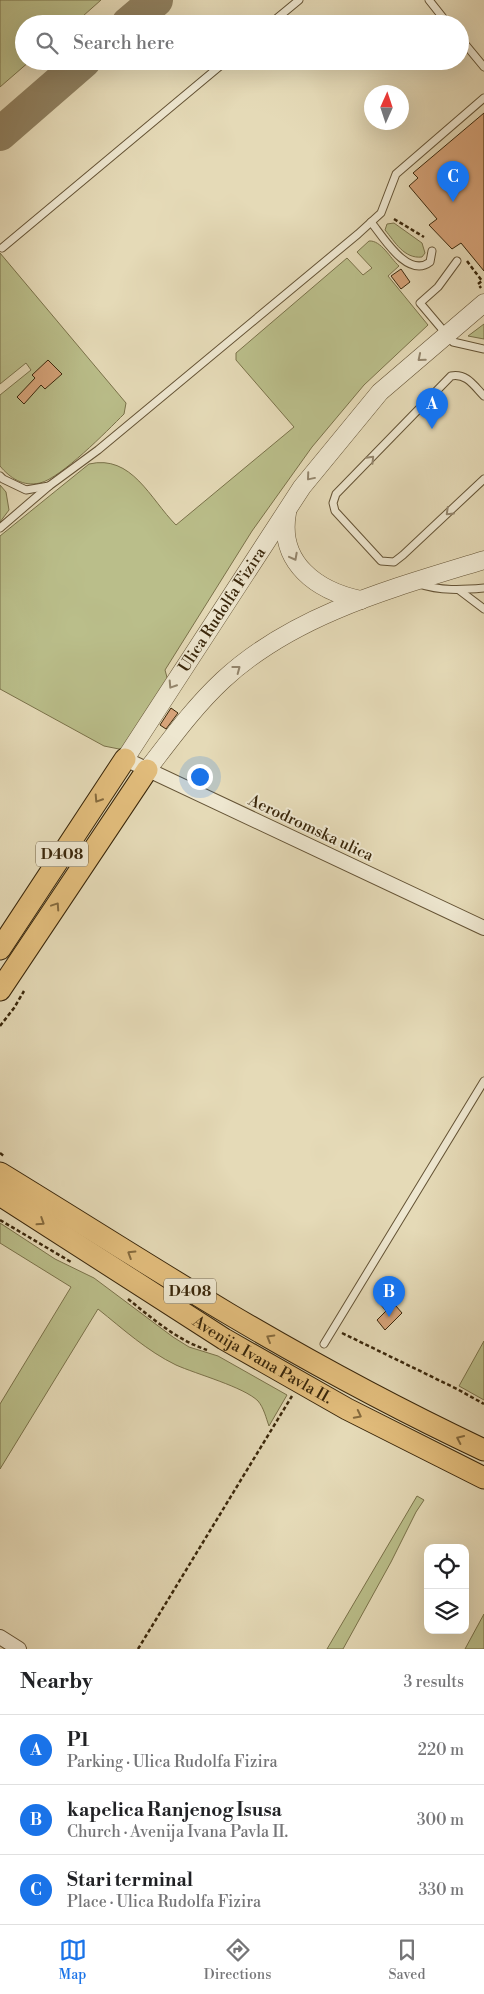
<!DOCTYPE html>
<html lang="en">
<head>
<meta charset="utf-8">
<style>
	:root { --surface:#fff; --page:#f2f2f2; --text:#202124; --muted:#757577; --line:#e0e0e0; --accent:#1a73e8 }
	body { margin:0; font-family:"Libre Bodoni",serif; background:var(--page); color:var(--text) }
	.controls { position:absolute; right:15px; bottom:15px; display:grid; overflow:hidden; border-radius:10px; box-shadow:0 5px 20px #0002 }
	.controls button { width:45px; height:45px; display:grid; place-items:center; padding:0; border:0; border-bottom:1px solid var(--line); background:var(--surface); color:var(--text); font:25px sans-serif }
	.compass { position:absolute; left:364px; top:85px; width:45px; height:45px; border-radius:50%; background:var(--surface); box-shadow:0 5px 20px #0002; rotate:3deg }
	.you { position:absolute; left:199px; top:776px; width:18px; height:18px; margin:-12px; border:4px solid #fff; border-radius:50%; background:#1a73e8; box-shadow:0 0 0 8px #1a73e833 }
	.badge { display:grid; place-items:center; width:32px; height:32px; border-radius:50%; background:var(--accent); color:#fff; font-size:16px; font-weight:700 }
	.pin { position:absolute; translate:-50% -41px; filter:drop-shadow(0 1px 2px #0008) }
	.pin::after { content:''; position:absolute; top:26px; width:18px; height:15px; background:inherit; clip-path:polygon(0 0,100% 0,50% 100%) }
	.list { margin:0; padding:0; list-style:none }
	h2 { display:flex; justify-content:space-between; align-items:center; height:65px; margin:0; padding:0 20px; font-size:21px }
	h2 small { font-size:16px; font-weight:400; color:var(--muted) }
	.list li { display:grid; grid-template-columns:32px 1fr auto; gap:15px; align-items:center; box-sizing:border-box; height:70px; padding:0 20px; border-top:1px solid var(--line) }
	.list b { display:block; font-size:19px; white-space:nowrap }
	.list p { margin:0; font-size:16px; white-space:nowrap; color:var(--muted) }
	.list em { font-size:16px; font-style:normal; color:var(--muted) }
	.icon { flex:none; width:28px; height:28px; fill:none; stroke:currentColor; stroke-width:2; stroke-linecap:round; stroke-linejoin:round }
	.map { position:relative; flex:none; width:484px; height:1649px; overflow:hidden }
	.search { position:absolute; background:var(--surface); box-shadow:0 5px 20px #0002; left:15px; right:15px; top:15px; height:55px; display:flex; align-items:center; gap:12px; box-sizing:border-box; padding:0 18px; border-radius:28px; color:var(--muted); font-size:19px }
	.sheet { height:275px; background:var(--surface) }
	nav { display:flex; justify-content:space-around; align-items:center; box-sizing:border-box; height:70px; border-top:1px solid var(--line); background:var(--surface); font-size:14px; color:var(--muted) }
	nav a { display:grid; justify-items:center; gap:2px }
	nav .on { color:var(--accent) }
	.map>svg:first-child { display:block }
	.green { fill:#babe8a; stroke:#7a724a }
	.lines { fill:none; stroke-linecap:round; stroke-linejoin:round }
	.taxiway { stroke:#8f8060; stroke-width:34 }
	.building { fill:#d6a379; stroke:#39260a }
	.service-casing { stroke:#645335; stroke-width:9 }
	.minor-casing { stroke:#645335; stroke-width:16 }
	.tertiary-casing { stroke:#645335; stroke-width:19 }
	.primary-casing { stroke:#39260a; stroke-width:23 }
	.path { stroke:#39260a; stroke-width:2.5; stroke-dasharray:4 2.5; stroke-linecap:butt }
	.service { stroke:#eee7d0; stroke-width:7 }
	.minor { stroke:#eee7d0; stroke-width:14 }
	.tertiary { stroke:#eee7d0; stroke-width:18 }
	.primary { stroke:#e2bd7c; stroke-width:21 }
	.oneway { stroke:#94866d }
	.oneway2 { stroke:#856a3d }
	.labels { text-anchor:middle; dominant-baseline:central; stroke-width:4; stroke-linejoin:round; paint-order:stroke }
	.shield { fill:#eee7d0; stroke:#6f6045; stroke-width:1 }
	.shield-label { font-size:15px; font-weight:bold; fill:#39260a }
	.street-label { font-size:16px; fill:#39260a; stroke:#eee7d0 }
</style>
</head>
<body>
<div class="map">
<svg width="484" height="1649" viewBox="0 0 484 1649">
	<rect width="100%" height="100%" fill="#e5dab7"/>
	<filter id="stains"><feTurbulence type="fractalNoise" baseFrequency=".004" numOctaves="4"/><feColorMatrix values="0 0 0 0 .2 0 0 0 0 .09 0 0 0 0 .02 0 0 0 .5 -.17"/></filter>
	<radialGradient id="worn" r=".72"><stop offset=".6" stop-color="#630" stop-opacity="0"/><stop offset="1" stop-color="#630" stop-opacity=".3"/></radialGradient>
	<!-- green -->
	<g class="green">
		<path d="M 0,0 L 101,0 L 74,24 L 24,24 L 24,61 L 30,61 L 0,87 Z"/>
		<path d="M 394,223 L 422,243 L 425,253 L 422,257 C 404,259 395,242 385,230 L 387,224 Z"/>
		<path d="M 369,241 C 381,240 390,258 399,266 L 388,276 L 428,325 L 364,385 L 312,447 L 252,531 L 165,670 L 168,681 L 126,747 L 119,749 L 104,746 L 0,689 L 0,536 L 89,464 C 132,454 150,499 176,525 L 294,427 L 236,360 L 236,353 L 347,258 L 363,275 L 372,268 L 357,252 Z"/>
		<path d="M 0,253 L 126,403 L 124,414 C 107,431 61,478 40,483 C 23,487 10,478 0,466 L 0,395 L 31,370 L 26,363 L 0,384 Z"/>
		<path d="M 484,324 L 484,339 L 468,336 Z"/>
		<path d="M 0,485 L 6,492 L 9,510 L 0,522 Z"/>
		<path d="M 0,1223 L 55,1259 L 94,1278 L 173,1337 L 189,1347 L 218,1356 L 287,1395 L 269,1426 C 266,1418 264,1408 258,1401 C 244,1387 196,1374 176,1365 C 147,1351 123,1329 98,1309 L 0,1469 L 0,1404 L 71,1287 L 0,1243 Z"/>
		<path d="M 484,1341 L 484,1400 L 459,1386 Z"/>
		<path d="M 417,1496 L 424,1500 L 416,1512 L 391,1562 L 343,1649 L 327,1649 Z"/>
		<path d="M 484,1614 L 484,1649 L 465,1649 Z"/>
	</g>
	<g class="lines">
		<!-- taxiway -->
		<g class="taxiway">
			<path d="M 128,24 L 156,0"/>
			<path d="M 0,134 L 84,61"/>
		</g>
	</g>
	<!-- building -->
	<g class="building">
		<path d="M 484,113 L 484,271 L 461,243 L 452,249 L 429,225 L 437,219 L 409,186 L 418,178 L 413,173 Z"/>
		<path d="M 401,269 L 410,282 L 401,289 L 391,276 Z"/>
		<path d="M 48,360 L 62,374 L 45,389 L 41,385 L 24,404 L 17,397 L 35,378 L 32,375 Z"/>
		<path d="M 171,708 L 178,713 L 166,729 L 160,725 Z"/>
		<path d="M 381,1305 L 396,1306 L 402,1313 L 385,1330 L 377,1320 L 386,1311 Z"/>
	</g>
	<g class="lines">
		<!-- service casing -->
		<g class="service-casing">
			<g id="service">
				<path d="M 429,0 L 448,24"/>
				<path d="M 270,24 L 299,0"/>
				<path d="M 460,38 L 484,67"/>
				<path d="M 371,222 C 383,237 408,279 430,262 L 432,251"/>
				<path d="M 2,248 L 226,61"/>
				<path d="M 457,261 L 438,287 L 420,303 L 453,342 L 484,349"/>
				<path d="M 484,396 C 474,386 467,373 451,376 L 336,494 L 333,503 L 335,511 L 381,561 L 394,562 L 403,555 L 484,479"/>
				<path d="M 0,476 L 3,479 L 26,490 L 49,486 L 98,450 L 358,234 L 381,213 L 396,174 L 484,98"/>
				<path d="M 0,528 L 49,486"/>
				<path d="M 419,584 C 440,591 462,590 484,588"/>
				<path d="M 459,590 L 484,609"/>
				<path d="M 324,1344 L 484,1081"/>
			</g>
		</g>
		<!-- minor casing -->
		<g class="minor-casing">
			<g id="minor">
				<path d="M 125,759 L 484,928"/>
				<path d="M 0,1637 L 19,1649"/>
			</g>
		</g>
		<!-- tertiary casing -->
		<g class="tertiary-casing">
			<g id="tertiary">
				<path d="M 287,513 C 278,563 317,591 361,600"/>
				<path id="s1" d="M 125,759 L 302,487 L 380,392 L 484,303"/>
				<path d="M 147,770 C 171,739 194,707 223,680 C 294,614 393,588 484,560"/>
			</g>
		</g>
		<!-- primary casing -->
		<g class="primary-casing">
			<g id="primary">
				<path d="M 0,949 L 125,759"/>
				<path d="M 0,990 L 147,770"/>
				<path d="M 0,1173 C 77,1220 152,1268 229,1314 C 312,1363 397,1409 484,1450"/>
				<path id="s2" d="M 0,1195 L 224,1339 L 347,1409 L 484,1478"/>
			</g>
		</g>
		<!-- path -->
		<g class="path">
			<path d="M 394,219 L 424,237"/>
			<path d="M 467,261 L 482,281 L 478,284 L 481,288"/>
			<path d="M 0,1026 L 14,1008 L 24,991"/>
			<path d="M 0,1153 L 5,1157"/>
			<path d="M 0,1220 L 71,1262"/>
			<path d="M 128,1299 C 153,1319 177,1340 207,1350"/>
			<path d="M 342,1333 L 457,1389 L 484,1404"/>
			<path d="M 138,1649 L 292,1396"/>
		</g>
		<!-- service -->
		<use href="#service" class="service"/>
		<!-- minor -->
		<use href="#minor" class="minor"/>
		<!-- tertiary -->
		<use href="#tertiary" class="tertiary"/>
		<!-- primary -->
		<use href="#primary" class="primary"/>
	</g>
	<!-- one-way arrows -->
	<defs><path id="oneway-chevron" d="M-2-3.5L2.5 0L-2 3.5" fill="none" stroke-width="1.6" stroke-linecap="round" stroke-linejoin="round" transform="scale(1.25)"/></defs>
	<g class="oneway">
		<use href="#oneway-chevron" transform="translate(421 358) rotate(140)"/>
		<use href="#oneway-chevron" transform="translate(371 459) rotate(-46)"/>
		<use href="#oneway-chevron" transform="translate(310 477) rotate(130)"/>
		<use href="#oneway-chevron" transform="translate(449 512) rotate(136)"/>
		<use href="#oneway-chevron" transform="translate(294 557) rotate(62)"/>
		<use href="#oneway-chevron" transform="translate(237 669) rotate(-37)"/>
		<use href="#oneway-chevron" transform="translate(172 685) rotate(123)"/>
	</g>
	<g class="oneway2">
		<use href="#oneway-chevron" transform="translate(98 799) rotate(123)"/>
		<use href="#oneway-chevron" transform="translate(56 906) rotate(-56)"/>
		<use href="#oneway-chevron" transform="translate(41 1222) rotate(33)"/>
		<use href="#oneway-chevron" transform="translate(131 1254) rotate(-148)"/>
		<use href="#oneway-chevron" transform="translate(270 1338) rotate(-150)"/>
		<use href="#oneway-chevron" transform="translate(358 1415) rotate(27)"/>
		<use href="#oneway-chevron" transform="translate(460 1439) rotate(-155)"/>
	</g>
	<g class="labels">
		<!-- shield labels -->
		<g class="shield">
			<rect x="36" y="841.5" width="52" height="25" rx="4"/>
			<rect x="164" y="1278.5" width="52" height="25" rx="4"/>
		</g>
		<g class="shield-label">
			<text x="62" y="854">D408</text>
			<text x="190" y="1291">D408</text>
		</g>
		<!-- street labels -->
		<g class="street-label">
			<text stroke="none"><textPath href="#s1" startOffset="178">Ulica Rudolfa Fizira</textPath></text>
			<text transform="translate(311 828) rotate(25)">Aerodromska ulica</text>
			<text stroke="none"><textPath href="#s2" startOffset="310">Avenija Ivana Pavla II.</textPath></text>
		</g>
	</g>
	<rect width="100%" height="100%" filter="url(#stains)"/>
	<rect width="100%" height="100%" fill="url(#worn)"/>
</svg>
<div class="controls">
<button><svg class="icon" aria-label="locate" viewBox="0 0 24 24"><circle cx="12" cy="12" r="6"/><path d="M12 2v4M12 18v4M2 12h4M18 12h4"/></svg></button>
<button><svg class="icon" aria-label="layers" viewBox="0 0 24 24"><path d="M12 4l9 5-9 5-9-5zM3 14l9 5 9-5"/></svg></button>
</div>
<svg class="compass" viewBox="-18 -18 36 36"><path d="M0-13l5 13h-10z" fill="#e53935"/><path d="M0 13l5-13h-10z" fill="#757577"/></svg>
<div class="you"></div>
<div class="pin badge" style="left:432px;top:429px">A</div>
<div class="pin badge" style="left:389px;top:1317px">B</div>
<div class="pin badge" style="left:453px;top:202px">C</div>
<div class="search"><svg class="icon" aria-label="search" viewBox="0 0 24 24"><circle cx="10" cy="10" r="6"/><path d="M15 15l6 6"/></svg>Search here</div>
</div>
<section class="sheet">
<h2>Nearby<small>3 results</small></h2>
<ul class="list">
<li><span class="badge">A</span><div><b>P1</b><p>Parking · Ulica Rudolfa Fizira</p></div><em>220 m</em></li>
<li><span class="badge">B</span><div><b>kapelica Ranjenog Isusa</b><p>Church · Avenija Ivana Pavla II.</p></div><em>300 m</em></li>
<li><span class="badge">C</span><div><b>Stari terminal</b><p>Place · Ulica Rudolfa Fizira</p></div><em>330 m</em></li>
</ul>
</section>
<nav>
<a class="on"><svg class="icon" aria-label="map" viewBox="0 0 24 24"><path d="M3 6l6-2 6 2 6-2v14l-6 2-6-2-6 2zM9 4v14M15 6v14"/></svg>Map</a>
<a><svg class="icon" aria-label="directions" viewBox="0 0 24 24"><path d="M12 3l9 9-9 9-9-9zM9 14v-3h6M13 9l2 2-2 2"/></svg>Directions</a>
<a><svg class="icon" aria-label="saved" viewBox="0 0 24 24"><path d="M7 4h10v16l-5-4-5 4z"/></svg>Saved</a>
</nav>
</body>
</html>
